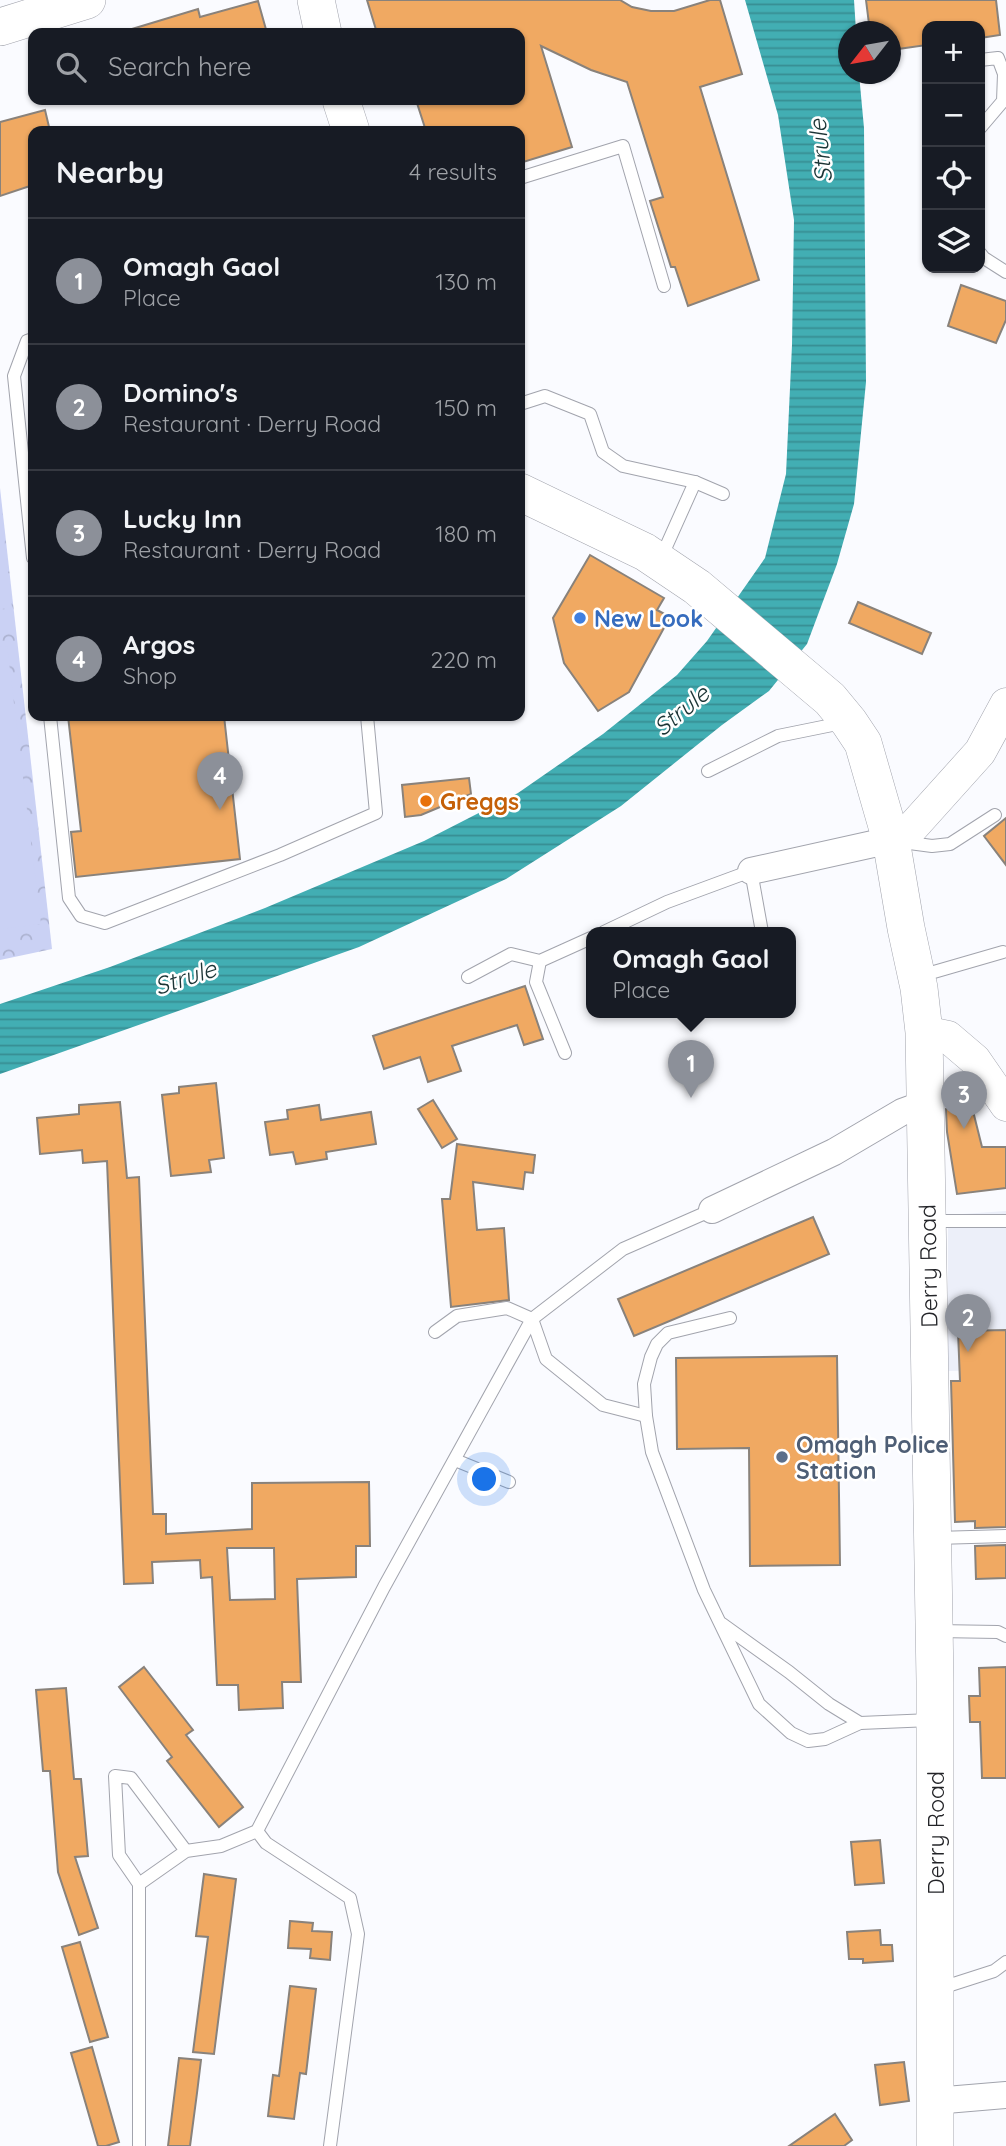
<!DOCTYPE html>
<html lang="en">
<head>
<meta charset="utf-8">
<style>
	:root { --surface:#171b24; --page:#242831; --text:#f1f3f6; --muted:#9ea1a6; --line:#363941; --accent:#8c9099 }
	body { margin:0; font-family:Quicksand,sans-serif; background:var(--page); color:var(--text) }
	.controls { position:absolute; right:21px; top:21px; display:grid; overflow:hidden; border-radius:14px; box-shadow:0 2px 5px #0004 }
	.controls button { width:63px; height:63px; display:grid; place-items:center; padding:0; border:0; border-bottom:2px solid var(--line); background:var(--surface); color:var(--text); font:35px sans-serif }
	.compass { position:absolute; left:838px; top:21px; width:63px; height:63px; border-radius:50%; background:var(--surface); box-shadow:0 2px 5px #0004; rotate:239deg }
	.you { position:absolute; left:485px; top:1480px; width:24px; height:24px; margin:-18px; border:5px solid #fff; border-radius:50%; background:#1a73e8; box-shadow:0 0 0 10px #1a73e833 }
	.badge { display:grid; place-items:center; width:46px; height:46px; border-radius:50%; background:var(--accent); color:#fff; font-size:23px; font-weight:700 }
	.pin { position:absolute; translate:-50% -58px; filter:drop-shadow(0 2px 4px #0008) }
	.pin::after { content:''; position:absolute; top:37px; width:24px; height:21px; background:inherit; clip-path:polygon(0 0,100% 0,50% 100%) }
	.popup { position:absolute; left:586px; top:927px; width:210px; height:91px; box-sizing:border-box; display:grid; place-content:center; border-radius:14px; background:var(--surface); filter:drop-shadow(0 2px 5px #0005); font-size:23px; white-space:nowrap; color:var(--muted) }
	.popup b { font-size:26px; color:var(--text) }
	.popup::after { content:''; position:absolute; left:50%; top:100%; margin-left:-14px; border:14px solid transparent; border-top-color:var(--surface) }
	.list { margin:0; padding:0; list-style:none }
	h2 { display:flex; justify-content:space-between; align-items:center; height:91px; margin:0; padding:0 28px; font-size:30px }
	h2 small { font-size:23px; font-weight:400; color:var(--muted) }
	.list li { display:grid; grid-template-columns:46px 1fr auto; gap:21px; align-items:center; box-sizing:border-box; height:126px; padding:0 28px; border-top:2px solid var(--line) }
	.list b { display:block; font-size:26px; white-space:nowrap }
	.list p { margin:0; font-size:23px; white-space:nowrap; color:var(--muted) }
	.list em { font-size:23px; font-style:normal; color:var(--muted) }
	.icon { flex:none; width:38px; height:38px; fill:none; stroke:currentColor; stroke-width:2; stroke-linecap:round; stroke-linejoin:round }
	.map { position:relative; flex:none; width:1006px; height:2146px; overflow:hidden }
	.search { position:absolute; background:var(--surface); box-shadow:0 2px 5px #0004; left:28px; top:28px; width:497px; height:77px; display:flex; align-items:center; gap:18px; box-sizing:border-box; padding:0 24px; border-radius:14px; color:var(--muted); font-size:26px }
	.panel { position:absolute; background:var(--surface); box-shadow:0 2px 5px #0004; left:28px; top:126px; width:497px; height:595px; border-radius:14px }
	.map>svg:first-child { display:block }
	.built { fill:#eceff9 }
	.park { fill:url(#park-crowns) }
	.pitch { fill:#cad1f4 }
	.water { fill:url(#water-rules) }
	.building { fill:#f0a962; stroke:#89827b; stroke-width:2; fill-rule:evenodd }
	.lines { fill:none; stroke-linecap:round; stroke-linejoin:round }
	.service-casing { stroke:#a2a4ad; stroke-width:14 }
	.minor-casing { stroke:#a2a4ad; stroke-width:28 }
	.tertiary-casing { stroke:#a2a4ad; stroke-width:33 }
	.secondary-casing { stroke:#a2a4ad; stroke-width:38 }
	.service { stroke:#fff; stroke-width:12 }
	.minor { stroke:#fff; stroke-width:26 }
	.tertiary { stroke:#fff; stroke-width:32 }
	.secondary { stroke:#fff; stroke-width:37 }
	.shop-dot { fill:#3f7fe0; stroke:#fff; stroke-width:2.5 }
	.food-dot { fill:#e8710a; stroke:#fff; stroke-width:2.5 }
	.service-dot { fill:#5c6f8a; stroke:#fff; stroke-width:2.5 }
	.labels { text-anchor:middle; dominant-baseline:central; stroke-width:5; stroke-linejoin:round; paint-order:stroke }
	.shop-label { font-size:23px; font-weight:bold; fill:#366cbe; stroke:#fff; text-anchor:start }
	.food-label { font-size:23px; font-weight:bold; fill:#c56008; stroke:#fff; text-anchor:start }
	.street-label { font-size:23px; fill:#232428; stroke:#fff }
	.service-label { font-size:23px; font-weight:bold; fill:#4e5e75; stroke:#fff; text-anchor:start }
	.water-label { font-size:24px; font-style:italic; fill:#1b3435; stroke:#fff }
</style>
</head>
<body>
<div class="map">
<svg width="1006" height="2146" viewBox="0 0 1006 2146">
	<defs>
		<pattern id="park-crowns" width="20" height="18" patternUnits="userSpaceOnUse" patternTransform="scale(1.75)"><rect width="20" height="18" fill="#cad1f4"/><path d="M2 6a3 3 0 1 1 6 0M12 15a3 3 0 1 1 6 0" fill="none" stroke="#adb3d1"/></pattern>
		<pattern id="water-rules" width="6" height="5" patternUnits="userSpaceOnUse" patternTransform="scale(1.75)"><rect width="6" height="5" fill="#42aeb3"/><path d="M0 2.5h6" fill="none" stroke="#378d92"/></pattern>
	</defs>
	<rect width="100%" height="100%" fill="#fafbff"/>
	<!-- built -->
	<path class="built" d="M 1006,1211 L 1006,1370 L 948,1371 L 948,1215 Z"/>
	<!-- park -->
	<path class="park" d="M 0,488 L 52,949 L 0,960 Z"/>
	<!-- pitch -->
	<g class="pitch">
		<path d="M 0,499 L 12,608 L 0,609 Z"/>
		<path d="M 7,646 L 41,924 L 0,929 L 0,647 Z"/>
	</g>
	<!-- water -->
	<path class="water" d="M 745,0 L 854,0 L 856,31 L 848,32 L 848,74 L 859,74 L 864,128 L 866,382 L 854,504 L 837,564 L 807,644 L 769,691 L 722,725 L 621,806 L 506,879 L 359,947 L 0,1074 L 0,1004 L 110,967 L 265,908 L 424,841 L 518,793 L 603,734 L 677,675 L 707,641 L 765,558 L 786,474 L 792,345 L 794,220 L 778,115 Z"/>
	<!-- building -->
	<g class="building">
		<path d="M 367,0 L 620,0 L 632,7 L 651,11 L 674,11 L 710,0 L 720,0 L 742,74 L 700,87 L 759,280 L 688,306 L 675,267 L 671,267 L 650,201 L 663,197 L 627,82 L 591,70 L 541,46 L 572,147 L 520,163 L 520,131 L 426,131 L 416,100 L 520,100 L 520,33 L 377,33 Z"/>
		<path d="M 866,0 L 996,0 L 1000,35 L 980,38 L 980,26 L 927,26 L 927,45 L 891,50 L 891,32 L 870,32 Z"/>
		<path d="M 258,1 L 267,33 L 133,33 L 132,29 L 198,9 L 200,17 Z"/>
		<path d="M 45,110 L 50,131 L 33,131 L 33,185 L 0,196 L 0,122 Z"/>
		<path d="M 961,285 L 1006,301 L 1006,320 L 996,343 L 948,326 Z"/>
		<path d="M 590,555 L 664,598 L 657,610 L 670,617 L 629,692 L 598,711 L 564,663 L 553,618 Z"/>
		<path d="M 858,602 L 931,633 L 922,654 L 849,623 Z"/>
		<path d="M 68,716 L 224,716 L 240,859 L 76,877 L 71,832 L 81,831 Z"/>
		<path d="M 469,778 L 471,794 L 421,815 L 405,817 L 402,785 Z"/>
		<path d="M 1006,818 L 1006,865 L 984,836 Z"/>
		<path d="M 525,986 L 543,1039 L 524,1045 L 517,1025 L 452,1046 L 461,1071 L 428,1082 L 420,1057 L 384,1069 L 373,1036 Z"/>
		<path d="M 216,1083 L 224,1158 L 209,1160 L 211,1172 L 171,1176 L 162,1095 L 179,1093 L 179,1087 Z"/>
		<path d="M 433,1100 L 457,1139 L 442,1148 L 418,1109 Z"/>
		<path d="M 120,1102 L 127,1178 L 139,1177 L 153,1514 L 166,1514 L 166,1534 L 252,1529 L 252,1483 L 369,1482 L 370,1546 L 356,1546 L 356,1577 L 297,1579 L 301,1682 L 282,1682 L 283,1708 L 239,1710 L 238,1685 L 217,1685 L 212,1577 L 201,1578 L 200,1560 L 152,1562 L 153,1583 L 124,1584 L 107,1161 L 83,1163 L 82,1150 L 40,1154 L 37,1118 L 79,1114 L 79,1105 ZM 227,1548 L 274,1548 L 275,1599 L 230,1600 Z"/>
		<path d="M 971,1103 L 982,1147 L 1006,1147 L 1006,1188 L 957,1194 L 947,1132 L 946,1109 Z"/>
		<path d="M 319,1105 L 321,1120 L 371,1112 L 376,1144 L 326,1152 L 327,1159 L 296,1164 L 293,1152 L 270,1155 L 265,1122 L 288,1119 L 287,1110 Z"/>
		<path d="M 457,1144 L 535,1155 L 533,1173 L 525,1172 L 523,1189 L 473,1182 L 477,1230 L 504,1228 L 509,1300 L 451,1307 L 442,1199 L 450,1199 Z"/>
		<path d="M 813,1217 L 829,1254 L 634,1336 L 618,1299 Z"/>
		<path d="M 1006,1330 L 1006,1527 L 975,1528 L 975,1521 L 955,1522 L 951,1381 L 960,1381 L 958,1331 Z"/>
		<path d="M 837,1356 L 840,1565 L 750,1566 L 749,1448 L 677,1449 L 676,1358 Z"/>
		<path d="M 1006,1545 L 1006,1578 L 976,1579 L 975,1546 Z"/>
		<path d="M 144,1667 L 193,1730 L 186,1735 L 243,1807 L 219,1827 L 167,1761 L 172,1757 L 119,1687 Z"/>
		<path d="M 1006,1667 L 1006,1778 L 982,1778 L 980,1722 L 970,1722 L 969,1696 L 980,1696 L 979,1668 Z"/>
		<path d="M 66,1688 L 74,1779 L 81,1779 L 88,1856 L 75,1857 L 98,1928 L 79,1935 L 58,1872 L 50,1771 L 43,1771 L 36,1690 Z"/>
		<path d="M 880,1840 L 884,1883 L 855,1885 L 851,1842 Z"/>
		<path d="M 204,1874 L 236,1879 L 214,2054 L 193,2052 L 208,1937 L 196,1936 Z"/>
		<path d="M 290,1921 L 313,1923 L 312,1931 L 332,1932 L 330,1960 L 310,1958 L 311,1949 L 288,1948 Z"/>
		<path d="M 880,1930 L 881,1945 L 892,1945 L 893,1961 L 863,1963 L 863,1959 L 849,1959 L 847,1932 Z"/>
		<path d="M 80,1942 L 108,2037 L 90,2042 L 62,1947 Z"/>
		<path d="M 290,1986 L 316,1989 L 306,2074 L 300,2073 L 294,2119 L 268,2116 L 273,2075 L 279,2076 Z"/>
		<path d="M 92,2047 L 119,2142 L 106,2146 L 98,2146 L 71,2053 Z"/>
		<path d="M 179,2058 L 201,2060 L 197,2093 L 190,2146 L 168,2146 Z"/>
		<path d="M 904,2062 L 909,2101 L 880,2105 L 875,2065 Z"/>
		<path d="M 835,2114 L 852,2140 L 844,2146 L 789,2146 Z"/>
	</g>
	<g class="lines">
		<!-- service casing -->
		<g class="service-casing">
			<g id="service">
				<path d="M 980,60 L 998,58 L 1004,74 L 1003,101 L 980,128"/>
				<path d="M 520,178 L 623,146 L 664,286"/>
				<path d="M 980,253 L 984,258 L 1006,272"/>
				<path d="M 33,339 L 27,341 L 14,376 L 33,558"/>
				<path d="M 520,404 L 545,396 L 590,414 L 603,452 L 623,466 L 695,482 L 723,494"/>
				<path d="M 661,558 L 695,482"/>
				<path d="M 50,716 L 69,898 L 81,916 L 105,923 L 280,855 L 376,813 L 367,716"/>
				<path d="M 708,771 L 778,736 L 842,723"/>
				<path d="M 902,842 L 932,846 L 950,844 L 995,815"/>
				<path d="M 604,932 L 667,902 L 751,871 L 762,932"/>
				<path d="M 540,961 L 536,982 L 565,1053"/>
				<path d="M 920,976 L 1003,952"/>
				<path d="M 468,977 L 511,954 L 540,961 L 591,938"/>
				<path d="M 931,1221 L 1006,1221"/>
				<path d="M 730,1318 L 668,1333 L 657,1344 L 651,1357 L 644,1384 L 646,1416 L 652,1452 L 704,1590 L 759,1704 L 791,1733 L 808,1741 L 825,1739 L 860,1723 L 931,1720"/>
				<path d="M 435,1332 L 457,1316 L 507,1308 L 532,1319 L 546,1359 L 603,1405 L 646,1416"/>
				<path d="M 455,1460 L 509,1482"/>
				<path d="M 936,1538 L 1006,1536"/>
				<path d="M 722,1624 L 789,1672 L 829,1704 L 860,1723"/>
				<path d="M 937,1631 L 998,1632 L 1006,1636"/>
				<path d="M 257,1831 L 266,1843 L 350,1898 L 358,1934 L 330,2146"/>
				<path d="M 139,1884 L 119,1855 L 115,1776 L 131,1778 L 186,1851"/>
				<path d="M 938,1989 L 994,1971 L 1006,1962"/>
				<path d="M 139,2146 L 139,1884 L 186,1851 L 221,1846 L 257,1831 L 384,1587 L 532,1319 L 623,1249 L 712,1210"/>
			</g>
		</g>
		<!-- minor casing -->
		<g class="minor-casing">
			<g id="minor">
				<path d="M 751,871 L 891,840"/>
				<path d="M 712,1210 L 834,1152 L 902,1112 L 924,1104"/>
				<path d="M 934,2101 L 1006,2095"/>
			</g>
		</g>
		<!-- tertiary casing -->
		<g class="tertiary-casing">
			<g id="tertiary">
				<path d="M 891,840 L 909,831 L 980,752 L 1006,704"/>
				<path d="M 924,1032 L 948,1037 L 975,1060 L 1006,1105"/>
			</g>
		</g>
		<!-- secondary casing -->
		<g class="secondary-casing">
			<g id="secondary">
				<path d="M 316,0 L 323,33"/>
				<path d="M 0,27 L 87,0"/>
				<path d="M 341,100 L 351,131"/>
				<path d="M 520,492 L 645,552 L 697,587 L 830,699 L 849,722 L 863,743 L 891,840 L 906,928 L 919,988 L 924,1032 L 935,1681 L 935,2146"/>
			</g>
		</g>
		<!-- service -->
		<use href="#service" class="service"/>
		<!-- minor -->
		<use href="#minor" class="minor"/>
		<!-- tertiary -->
		<use href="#tertiary" class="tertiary"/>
		<!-- secondary -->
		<use href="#secondary" class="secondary"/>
	</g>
	<!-- markers -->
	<circle class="shop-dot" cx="580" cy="618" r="7"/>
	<circle class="food-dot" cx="426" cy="801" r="7"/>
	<circle class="service-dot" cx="782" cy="1457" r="7"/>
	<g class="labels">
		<!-- shop labels -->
		<g class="shop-label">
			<text x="594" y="618">New Look</text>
		</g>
		<!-- food labels -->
		<g class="food-label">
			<text x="440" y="801">Greggs</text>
		</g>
		<!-- street labels -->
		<g class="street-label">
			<text transform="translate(928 1266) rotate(-91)">Derry Road</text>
			<text transform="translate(935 1833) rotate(-90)">Derry Road</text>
		</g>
		<!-- service labels -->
		<g class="service-label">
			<text x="796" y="1444">Omagh Police<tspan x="796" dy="26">Station</tspan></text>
		</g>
		<!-- water labels -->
		<g class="water-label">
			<text transform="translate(820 151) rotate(-96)">Strule</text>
			<text transform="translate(681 710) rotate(-40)">Strule</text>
			<text transform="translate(185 977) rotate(-18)">Strule</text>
		</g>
	</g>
</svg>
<div class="controls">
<button>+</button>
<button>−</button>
<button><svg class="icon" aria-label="locate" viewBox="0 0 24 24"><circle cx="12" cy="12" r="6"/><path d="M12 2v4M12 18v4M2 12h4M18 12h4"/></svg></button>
<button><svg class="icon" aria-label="layers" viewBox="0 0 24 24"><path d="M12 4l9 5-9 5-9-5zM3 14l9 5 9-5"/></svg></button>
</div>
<svg class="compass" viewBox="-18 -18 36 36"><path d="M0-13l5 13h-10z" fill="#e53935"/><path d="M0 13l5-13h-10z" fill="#9ea1a6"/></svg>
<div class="you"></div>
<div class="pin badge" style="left:691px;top:1098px">1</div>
<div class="popup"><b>Omagh Gaol</b>Place</div>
<div class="pin badge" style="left:968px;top:1352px">2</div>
<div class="pin badge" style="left:964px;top:1129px">3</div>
<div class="pin badge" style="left:220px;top:810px">4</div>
<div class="search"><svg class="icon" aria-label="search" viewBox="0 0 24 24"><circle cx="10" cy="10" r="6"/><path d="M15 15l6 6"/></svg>Search here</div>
<section class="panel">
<h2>Nearby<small>4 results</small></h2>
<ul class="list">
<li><span class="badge">1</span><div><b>Omagh Gaol</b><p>Place</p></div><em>130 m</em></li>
<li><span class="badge">2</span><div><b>Domino's</b><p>Restaurant · Derry Road</p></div><em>150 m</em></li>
<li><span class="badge">3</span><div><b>Lucky Inn</b><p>Restaurant · Derry Road</p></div><em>180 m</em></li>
<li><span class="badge">4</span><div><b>Argos</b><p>Shop</p></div><em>220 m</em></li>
</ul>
</section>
</div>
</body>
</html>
